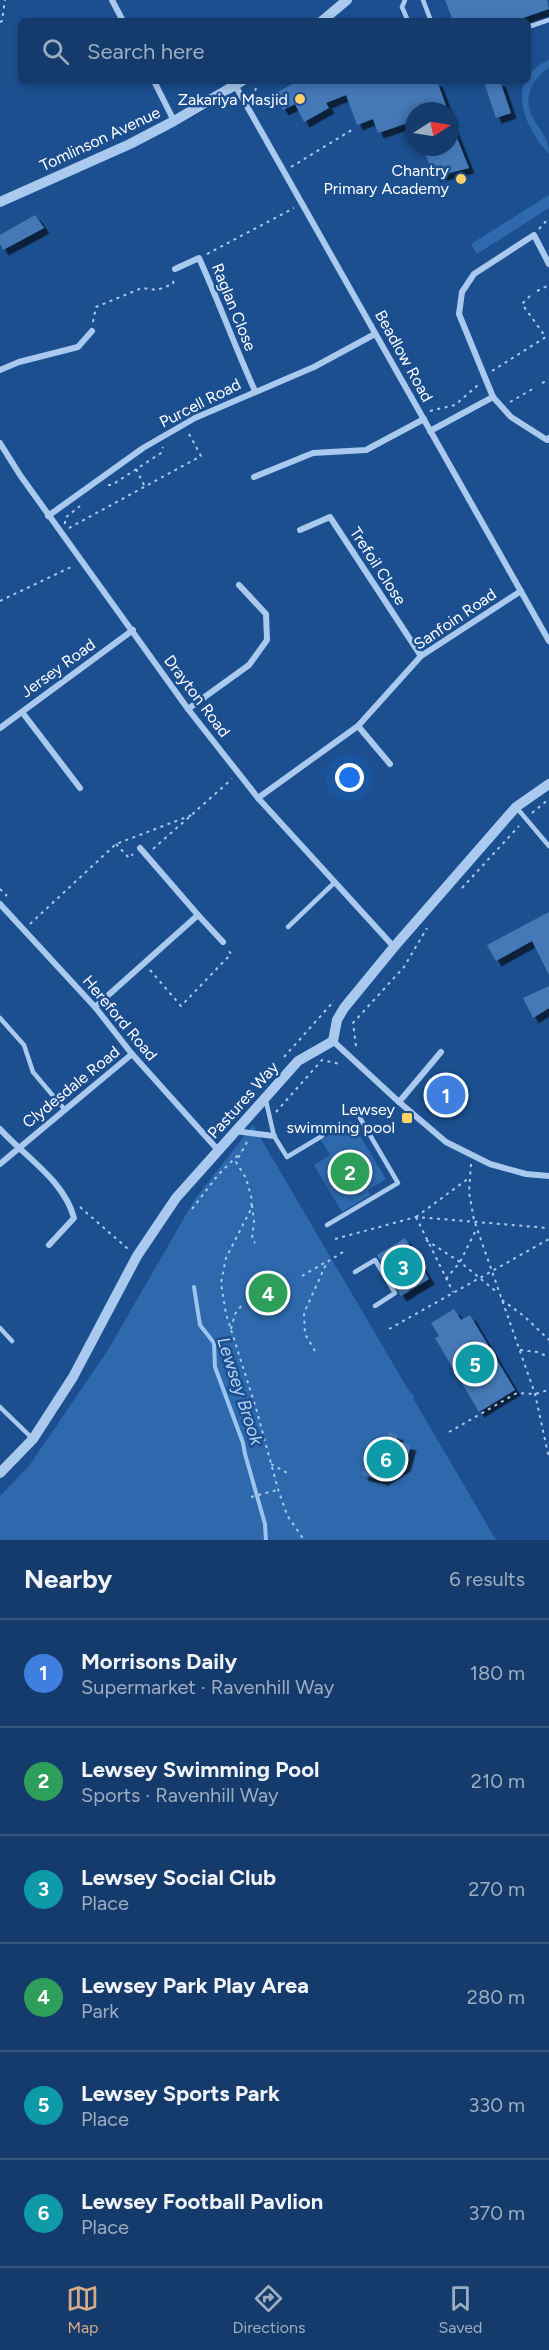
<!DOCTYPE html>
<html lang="en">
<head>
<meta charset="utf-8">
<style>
	:root { --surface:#143b6b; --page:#214673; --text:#f1f3f6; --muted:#9dadc1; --line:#33557e; --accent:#d6ab8b }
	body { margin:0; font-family:Figtree,sans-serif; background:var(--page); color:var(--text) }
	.compass { position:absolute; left:405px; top:102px; width:54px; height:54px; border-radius:50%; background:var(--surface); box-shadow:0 3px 9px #0003; rotate:78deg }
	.you { position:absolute; left:350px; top:778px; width:21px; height:21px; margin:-15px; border:4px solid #fff; border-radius:50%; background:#1a73e8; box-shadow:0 0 0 9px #1a73e833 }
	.badge { display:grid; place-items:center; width:39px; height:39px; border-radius:50%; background:var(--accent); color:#fff; font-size:20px; font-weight:700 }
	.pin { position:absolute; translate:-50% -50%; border:3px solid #fff; box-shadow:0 2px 6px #0006 }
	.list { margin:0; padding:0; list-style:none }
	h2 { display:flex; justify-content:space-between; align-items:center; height:78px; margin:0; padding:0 24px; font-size:26px }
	h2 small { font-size:20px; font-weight:400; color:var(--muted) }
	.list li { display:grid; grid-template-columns:39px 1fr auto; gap:18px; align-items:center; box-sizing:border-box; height:108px; padding:0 24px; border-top:2px solid var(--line) }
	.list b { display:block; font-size:22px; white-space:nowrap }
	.list p { margin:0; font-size:20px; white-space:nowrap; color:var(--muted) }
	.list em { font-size:20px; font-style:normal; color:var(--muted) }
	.icon { flex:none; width:33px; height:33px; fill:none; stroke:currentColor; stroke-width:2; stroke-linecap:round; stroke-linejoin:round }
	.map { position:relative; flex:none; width:549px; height:1540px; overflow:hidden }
	.search { position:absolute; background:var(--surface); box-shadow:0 3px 9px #0003; left:18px; right:18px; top:18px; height:66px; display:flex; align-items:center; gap:15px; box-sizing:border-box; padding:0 21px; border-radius:9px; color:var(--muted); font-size:22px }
	.sheet { height:726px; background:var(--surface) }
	nav { display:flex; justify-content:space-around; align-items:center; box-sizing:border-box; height:84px; border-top:2px solid var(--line); background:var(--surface); font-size:16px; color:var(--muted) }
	nav a { display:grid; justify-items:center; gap:3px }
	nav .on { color:var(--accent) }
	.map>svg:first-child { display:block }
	.green { fill:#2e69ad }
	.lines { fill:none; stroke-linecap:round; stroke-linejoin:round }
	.stream { stroke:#9cc4f0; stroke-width:4 }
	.building { fill:#4478b7; filter:url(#shadow) }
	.path { stroke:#a9c9ee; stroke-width:2; stroke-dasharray:3 4.5; stroke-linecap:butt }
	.service { stroke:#a9c9ee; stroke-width:4.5 }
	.minor { stroke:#a9c9ee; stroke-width:6 }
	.tertiary { stroke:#a9c9ee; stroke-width:10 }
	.poi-dot { fill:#ffd166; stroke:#1b4f8f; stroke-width:2 }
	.labels { text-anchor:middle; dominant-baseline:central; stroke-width:5; stroke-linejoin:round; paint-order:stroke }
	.poi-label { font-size:16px; fill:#fff; stroke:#1b4f8f; text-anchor:end }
	.street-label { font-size:16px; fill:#fff; stroke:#1b4f8f }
	.water-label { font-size:18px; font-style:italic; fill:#b5d3f5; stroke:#1b4f8f }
</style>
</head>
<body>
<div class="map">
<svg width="549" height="1540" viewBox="0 0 549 1540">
	<defs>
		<filter id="shadow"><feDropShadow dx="5.5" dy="5.5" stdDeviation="0" flood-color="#0009"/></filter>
	</defs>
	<rect width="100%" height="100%" fill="#1b4f8f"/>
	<!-- green -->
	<g class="green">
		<path d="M 549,60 L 549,68 C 532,78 523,98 532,116 C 539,130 549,137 549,154 C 523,126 504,79 549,60 Z"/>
		<path d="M 549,195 L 549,208 L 477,254 L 471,244 Z"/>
		<path d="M 351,1121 L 386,1179 L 368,1190 L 370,1195 L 342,1212 L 314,1165 L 330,1155 L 321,1140 Z"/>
		<path d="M 253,1125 L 409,1391 L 414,1396 L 413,1398 L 496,1540 L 0,1540 L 0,1496 L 29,1466 L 108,1350 L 195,1199 Z"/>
	</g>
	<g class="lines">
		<!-- stream -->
		<path class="stream" d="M 194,1287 L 200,1325 L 214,1343 L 215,1367 L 243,1443 L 245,1454 L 265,1524 L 266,1540"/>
	</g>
	<!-- building -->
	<g class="building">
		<path d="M 445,0 L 547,0 L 549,9 L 514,21 L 453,21 Z"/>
		<path d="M 290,81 L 437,81 L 448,111 L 414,111 L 414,121 L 378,133 L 373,119 L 357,125 L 346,95 L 326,103 L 329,108 L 304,122 L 295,104 L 283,110 L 274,94 L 292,84 Z"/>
		<path d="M 495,81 L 500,81 L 511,113 L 496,118 L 485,85 Z"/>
		<path d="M 450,120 L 469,168 L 434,177 L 423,147 L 450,147 Z"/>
		<path d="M 35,215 L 44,228 L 3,250 L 0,244 L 0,235 Z"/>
		<path d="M 549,912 L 549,975 L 532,941 L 496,961 L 487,945 Z"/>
		<path d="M 549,986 L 549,1008 L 533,1018 L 523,998 Z"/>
		<path d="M 405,1238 L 429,1279 L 401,1296 L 377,1255 Z"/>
		<path d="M 454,1309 L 461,1320 L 470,1315 L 515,1390 L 479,1412 L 435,1338 L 439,1336 L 431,1323 Z"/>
		<path d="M 389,1432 L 398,1435 L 396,1441 L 411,1445 L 405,1466 L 383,1480 L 362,1475 L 367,1452 L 387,1440 Z"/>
	</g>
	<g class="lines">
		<!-- path -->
		<g class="path">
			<path d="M 0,22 L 2,21 L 5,0"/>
			<path d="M 253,98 L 256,88"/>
			<path d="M 291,167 L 355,128"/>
			<path d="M 539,229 L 549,218"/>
			<path d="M 207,254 L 294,208"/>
			<path d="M 537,291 L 549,285"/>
			<path d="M 530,296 L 522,304 L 545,336"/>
			<path d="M 93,322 L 96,307 L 142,288 L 157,290 L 173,284 L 174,277"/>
			<path d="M 492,371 L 549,335"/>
			<path d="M 542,383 L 549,380"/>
			<path d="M 510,402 L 536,387"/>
			<path d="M 430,411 L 455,405 L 478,385"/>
			<path d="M 136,469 L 144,485"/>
			<path d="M 108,485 L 112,485 L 161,453 L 163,447"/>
			<path d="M 65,524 L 65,518 L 80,506"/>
			<path d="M 69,528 L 201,456 L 188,432"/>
			<path d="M 0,601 L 73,566"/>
			<path d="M 532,813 L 549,799"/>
			<path d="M 116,844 L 129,858 L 133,854"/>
			<path d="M 153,849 L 232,779"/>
			<path d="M 462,888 L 519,826"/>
			<path d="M 0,889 L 7,896"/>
			<path d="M 30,924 L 116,844 L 192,815"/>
			<path d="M 150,970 L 181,1006 L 231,954 L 227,948"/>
			<path d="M 356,1046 L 353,1023 L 404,967 L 427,928"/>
			<path d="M 284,1057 L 334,1001"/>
			<path d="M 276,1112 L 322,1060 L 340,1064"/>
			<path d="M 247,1142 L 236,1162 L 246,1178 L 252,1200 L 251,1209 L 226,1258 L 221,1283 L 226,1314 L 256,1408 L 278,1489 L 287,1515 L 304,1540"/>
			<path d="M 471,1164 L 469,1192 L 474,1220 L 535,1394 L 549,1458"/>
			<path d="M 252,1205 L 254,1222 L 252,1239 L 255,1243"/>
			<path d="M 80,1207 L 128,1249"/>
			<path d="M 192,1209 L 218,1175 L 241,1152"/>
			<path d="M 416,1217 L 453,1292"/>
			<path d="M 416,1217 L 469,1178"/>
			<path d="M 335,1239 L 416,1217 L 549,1228"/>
			<path d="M 426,1240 L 460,1262 L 498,1293"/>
			<path d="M 302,1276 L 326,1262"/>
			<path d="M 446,1279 L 460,1262 L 477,1228"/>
			<path d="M 502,1300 L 524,1316 L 549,1340"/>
			<path d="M 231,1329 L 235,1314 L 242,1305"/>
			<path d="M 389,1329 L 549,1239"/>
			<path d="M 520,1350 L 537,1352 L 549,1357"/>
			<path d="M 315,1351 L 305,1334 L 304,1313 L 327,1262 L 343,1252"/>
			<path d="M 449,1432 L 517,1393 L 535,1394 L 549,1390"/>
			<path d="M 271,1464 L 289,1474"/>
			<path d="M 251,1497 L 277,1490"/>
		</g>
		<!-- service -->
		<g class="service">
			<path d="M 405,0 L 402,7 L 408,21"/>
			<path d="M 423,0 L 431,21"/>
			<path d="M 528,27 L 549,20"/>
			<path d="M 516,807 L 549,846"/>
			<path d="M 288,927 L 334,883"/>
			<path d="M 0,1018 L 24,1045 L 33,1072 L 65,1110"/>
			<path d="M 266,1101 L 274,1136 L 287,1157 L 322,1136"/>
			<path d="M 327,1225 L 398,1183 L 360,1118"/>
			<path d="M 355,1272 L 375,1260 L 395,1293 L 375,1306"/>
			<path d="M 0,1328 L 12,1341"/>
			<path d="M 0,1407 L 33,1439"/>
		</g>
		<!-- minor -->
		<g class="minor">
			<path d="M 112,0 L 123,21"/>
			<path d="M 154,81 L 174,121"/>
			<path d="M 235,85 L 549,641"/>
			<path d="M 175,269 L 199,258 C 219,302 235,347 255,391"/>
			<path d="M 0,370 L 19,362 L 78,347 L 92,331"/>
			<path d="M 493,397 L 459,314 L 462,292 L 474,274 L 534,235 L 549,264"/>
			<path d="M 430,431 L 493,397 L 511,417 L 547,440 L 549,438"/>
			<path d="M 0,443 L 20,475 L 188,709 L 258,798 L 394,947"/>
			<path d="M 254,477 L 313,453 L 366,450 L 424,419"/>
			<path d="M 48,516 L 143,448 L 195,418 L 314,367 L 375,334"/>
			<path d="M 300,530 L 330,517 L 421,656"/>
			<path d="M 188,709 L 249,665 L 267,640 L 266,614 L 239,585"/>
			<path d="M 22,712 L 80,788"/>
			<path d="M 358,726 L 390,764"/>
			<path d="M 0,728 L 133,630"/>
			<path d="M 258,798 L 358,726 L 421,656 L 521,591"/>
			<path d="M 140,848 L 198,915"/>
			<path d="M 0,904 L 95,1007 L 132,1054 L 218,1150"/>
			<path d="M 95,1007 L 198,915 L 223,942"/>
			<path d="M 333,1041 L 399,1102 L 446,1142 L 490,1164 L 526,1174 L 549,1176"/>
			<path d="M 399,1102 L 441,1052"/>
			<path d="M 0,1129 C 25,1157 64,1180 74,1218 L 49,1245"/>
			<path d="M 235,1131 L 274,1136"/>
			<path d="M 0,1164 L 132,1054"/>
		</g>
		<!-- tertiary -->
		<g class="tertiary">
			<path d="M 322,21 L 347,0"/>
			<path d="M 0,202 L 130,144 L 174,121 L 242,81"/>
			<path d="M 0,1473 L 33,1439 L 73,1377 L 137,1256 L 176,1198 L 298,1061 L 333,1041 L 337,1020 L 344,1008 L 394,947 L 516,807 L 549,784"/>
		</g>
	</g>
	<!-- markers -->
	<g class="poi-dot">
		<circle cx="300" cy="99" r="6"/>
		<circle cx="461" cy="179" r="6"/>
		<rect x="401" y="1112" width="12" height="12" rx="3"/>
	</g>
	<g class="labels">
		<!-- poi labels -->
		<g class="poi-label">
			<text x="288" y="99">Zakariya Masjid</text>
			<text x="449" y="170">Chantry<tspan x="449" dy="18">Primary Academy</tspan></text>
			<text x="395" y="1109">Lewsey<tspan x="395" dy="18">swimming pool</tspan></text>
		</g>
		<!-- street labels -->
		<g class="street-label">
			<text transform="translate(100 139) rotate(-25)">Tomlinson Avenue</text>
			<text transform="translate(234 307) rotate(68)">Raglan Close</text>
			<text transform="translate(404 356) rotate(61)">Beadlow Road</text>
			<text transform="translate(200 403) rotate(-27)">Purcell Road</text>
			<text transform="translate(378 566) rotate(57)">Trefoil Close</text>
			<text transform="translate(455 619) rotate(-34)">Sanfoin Road</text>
			<text transform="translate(58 668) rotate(-36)">Jersey Road</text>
			<text transform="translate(197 696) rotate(53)">Drayton Road</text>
			<text transform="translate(120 1018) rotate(50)">Hereford Road</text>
			<text transform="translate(71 1087) rotate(-39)">Clydesdale Road</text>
			<text transform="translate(243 1100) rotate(-48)">Pastures Way</text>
		</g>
		<!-- water labels -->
		<g class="water-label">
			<text transform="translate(240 1391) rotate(72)">Lewsey Brook</text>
		</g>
	</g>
</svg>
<svg class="compass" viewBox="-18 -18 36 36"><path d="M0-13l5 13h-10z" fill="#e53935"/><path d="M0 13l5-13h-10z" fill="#9dadc1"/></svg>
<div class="you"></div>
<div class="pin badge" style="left:446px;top:1095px;background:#3f7fe0">1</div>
<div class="pin badge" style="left:350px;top:1172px;background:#2e9e5b">2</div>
<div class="pin badge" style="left:403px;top:1267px;background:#0f9aa8">3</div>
<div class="pin badge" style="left:268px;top:1293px;background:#2e9e5b">4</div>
<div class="pin badge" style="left:475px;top:1364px;background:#0f9aa8">5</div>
<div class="pin badge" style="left:386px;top:1459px;background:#0f9aa8">6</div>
<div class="search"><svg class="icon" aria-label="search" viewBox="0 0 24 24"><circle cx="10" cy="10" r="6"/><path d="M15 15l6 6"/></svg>Search here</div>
</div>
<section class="sheet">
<h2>Nearby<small>6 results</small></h2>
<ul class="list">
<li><span class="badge" style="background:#3f7fe0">1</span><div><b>Morrisons Daily</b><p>Supermarket · Ravenhill Way</p></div><em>180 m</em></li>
<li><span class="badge" style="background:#2e9e5b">2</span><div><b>Lewsey Swimming Pool</b><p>Sports · Ravenhill Way</p></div><em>210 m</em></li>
<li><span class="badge" style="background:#0f9aa8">3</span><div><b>Lewsey Social Club</b><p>Place</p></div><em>270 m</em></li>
<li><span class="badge" style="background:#2e9e5b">4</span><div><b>Lewsey Park Play Area</b><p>Park</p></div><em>280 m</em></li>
<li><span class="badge" style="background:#0f9aa8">5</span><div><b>Lewsey Sports Park</b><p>Place</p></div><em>330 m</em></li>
<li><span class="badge" style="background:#0f9aa8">6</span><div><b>Lewsey Football Pavlion</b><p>Place</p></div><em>370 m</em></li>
</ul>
</section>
<nav>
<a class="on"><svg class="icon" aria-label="map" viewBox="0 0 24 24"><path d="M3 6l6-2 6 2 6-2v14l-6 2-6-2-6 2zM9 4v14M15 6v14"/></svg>Map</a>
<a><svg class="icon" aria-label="directions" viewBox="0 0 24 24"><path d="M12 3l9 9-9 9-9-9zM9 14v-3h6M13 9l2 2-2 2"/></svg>Directions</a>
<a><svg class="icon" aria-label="saved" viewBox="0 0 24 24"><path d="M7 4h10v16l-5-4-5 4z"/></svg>Saved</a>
</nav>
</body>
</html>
